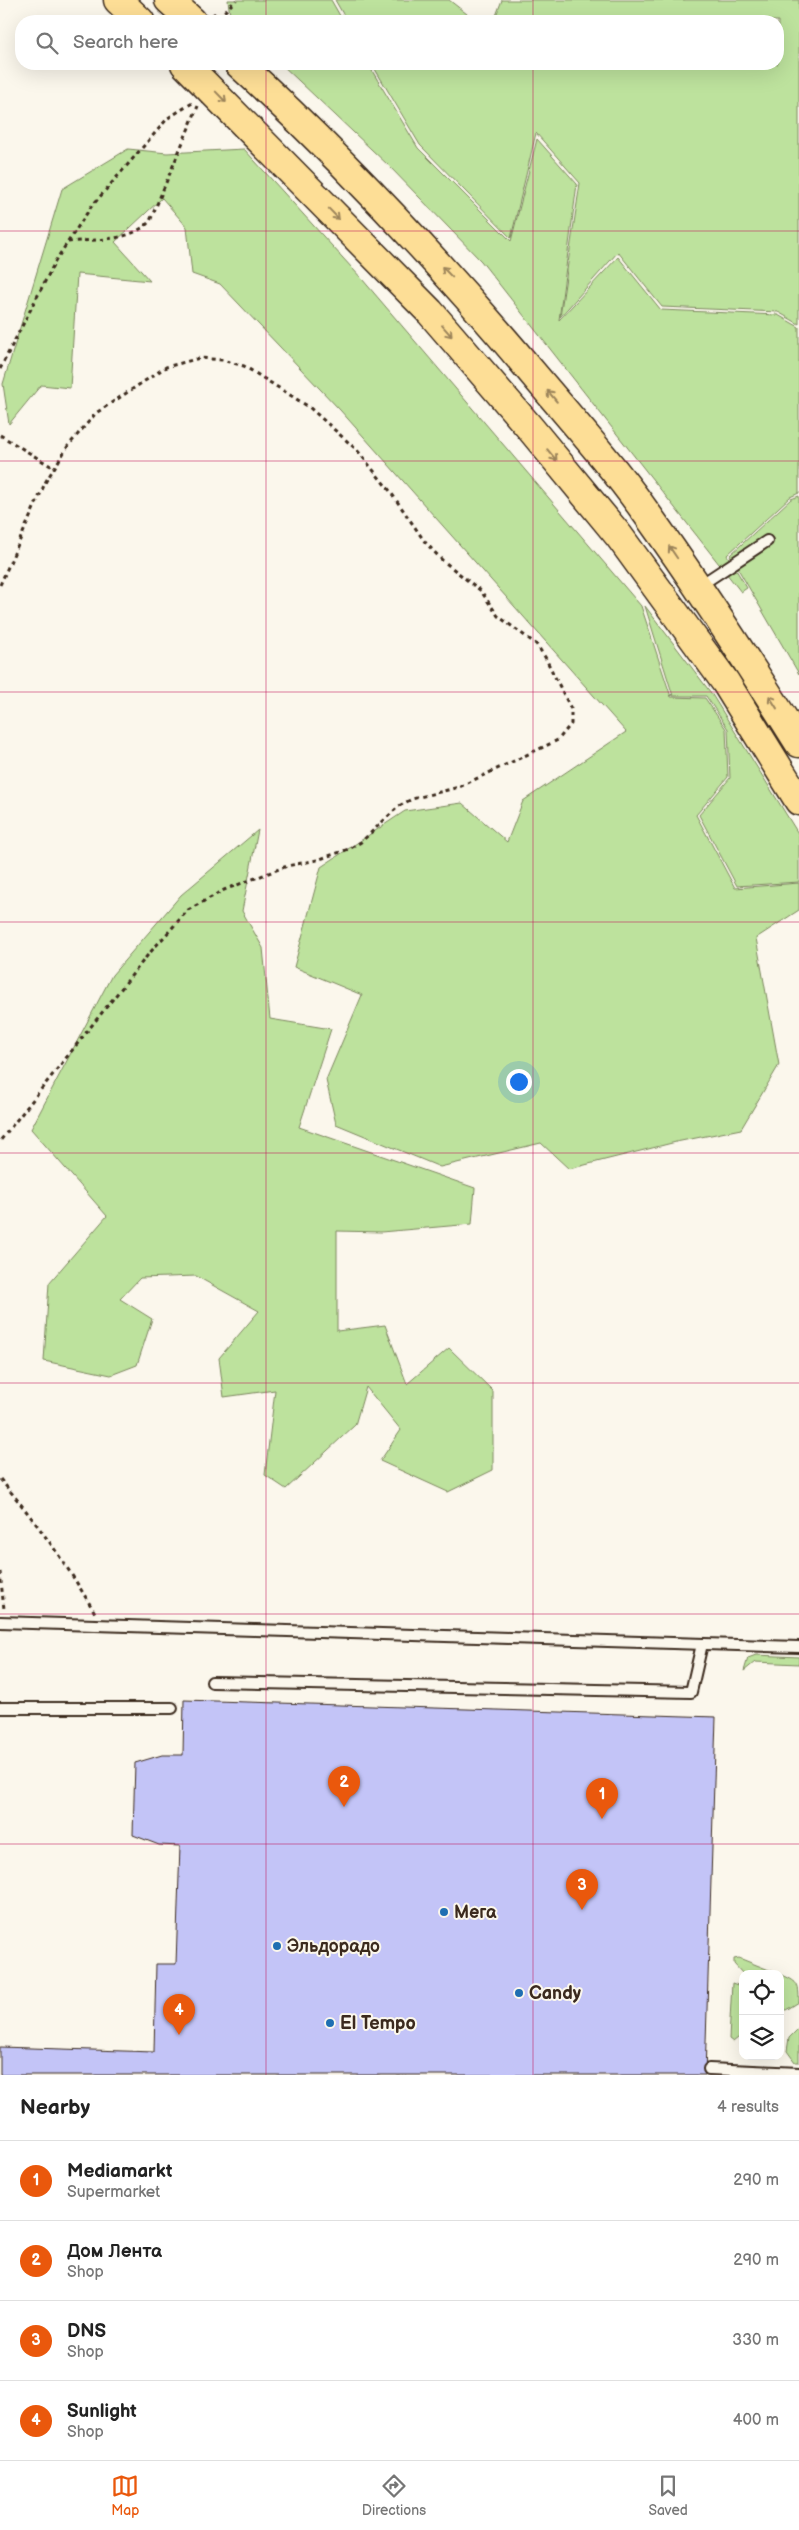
<!DOCTYPE html>
<html lang="en">
<head>
<meta charset="utf-8">
<style>
	:root { --surface:#fff; --page:#f2f2f2; --text:#222; --muted:#767676; --line:#e0e0e0; --accent:#ea580c }
	body { margin:0; font-family:"Balsamiq Sans",sans-serif; background:var(--page); color:var(--text) }
	.controls { position:absolute; right:15px; bottom:15px; display:grid; overflow:hidden; border-radius:10px; box-shadow:0 5px 20px #0002 }
	.controls button { width:45px; height:45px; display:grid; place-items:center; padding:0; border:0; border-bottom:1px solid var(--line); background:var(--surface); color:var(--text); font:25px sans-serif }
	.you { position:absolute; left:518px; top:1081px; width:18px; height:18px; margin:-12px; border:4px solid #fff; border-radius:50%; background:#1a73e8; box-shadow:0 0 0 8px #1a73e833 }
	.badge { display:grid; place-items:center; width:32px; height:32px; border-radius:50%; background:var(--accent); color:#fff; font-size:16px; font-weight:700 }
	.pin { position:absolute; translate:-50% -41px; filter:drop-shadow(0 1px 2px #0008) }
	.pin::after { content:''; position:absolute; top:26px; width:18px; height:15px; background:inherit; clip-path:polygon(0 0,100% 0,50% 100%) }
	.list { margin:0; padding:0; list-style:none }
	h2 { display:flex; justify-content:space-between; align-items:center; height:65px; margin:0; padding:0 20px; font-size:21px }
	h2 small { font-size:16px; font-weight:400; color:var(--muted) }
	.list li { display:grid; grid-template-columns:32px 1fr auto; gap:15px; align-items:center; box-sizing:border-box; height:80px; padding:0 20px; border-top:1px solid var(--line) }
	.list b { display:block; font-size:19px; white-space:nowrap }
	.list p { margin:0; font-size:16px; white-space:nowrap; color:var(--muted) }
	.list em { font-size:16px; font-style:normal; color:var(--muted) }
	.icon { flex:none; width:28px; height:28px; fill:none; stroke:currentColor; stroke-width:2; stroke-linecap:round; stroke-linejoin:round }
	.map { position:relative; flex:none; width:799px; height:2075px; overflow:hidden }
	.search { position:absolute; background:var(--surface); box-shadow:0 5px 20px #0002; left:15px; right:15px; top:15px; height:55px; display:flex; align-items:center; gap:12px; box-sizing:border-box; padding:0 18px; border-radius:20px; color:var(--muted); font-size:19px }
	.sheet { height:385px; background:var(--surface) }
	nav { display:flex; justify-content:space-around; align-items:center; box-sizing:border-box; height:70px; border-top:1px solid var(--line); background:var(--surface); font-size:14px; color:var(--muted) }
	nav a { display:grid; justify-items:center; gap:2px }
	nav .on { color:var(--accent) }
	.map>svg:first-child { display:block }
	.green { fill:#bde29d; stroke:#7c865e }
	.building { fill:#c3c4f7; stroke:#3b2a1e }
	.lines { fill:none; stroke-linecap:round; stroke-linejoin:round }
	.lane-casing { stroke:#3b2a1e; stroke-width:14 }
	.primary-casing { stroke:#3b2a1e; stroke-width:31 }
	.path { stroke:#3b2a1e; stroke-width:3; stroke-dasharray:4 4; stroke-linecap:butt }
	.lane { stroke:#fbf7ec; stroke-width:10 }
	.primary { stroke:#fdde96; stroke-width:28 }
	.oneway { stroke:#9c845a }
	.grid { fill:none; stroke:#c2185b; stroke-width:1; stroke-opacity:0.55 }
	.poi-dot { fill:#1f6fb2; stroke:#fbf7ec; stroke-width:2 }
	.labels { text-anchor:middle; dominant-baseline:central; stroke-width:4; stroke-linejoin:round; paint-order:stroke }
	.poi-label { font-size:18px; font-weight:bold; fill:#3b2a1e; stroke:#fbf7ec; text-anchor:start }
</style>
</head>
<body>
<div class="map">
<svg width="799" height="2075" viewBox="0 0 799 2075">
	<rect width="100%" height="100%" fill="#fbf7ec"/>
	<filter id="ink" filterUnits="userSpaceOnUse"><feTurbulence type="fractalNoise" baseFrequency=".02" numOctaves="2"/><feDisplacementMap in="SourceGraphic" scale="10" xChannelSelector="R" yChannelSelector="G"/><feConvolveMatrix kernelMatrix="1 2 1 2 8 2 1 2 1" color-interpolation-filters="sRGB"/></filter>
	<g filter="url(#ink)">
		<!-- green -->
		<g class="green">
			<path d="M 228,0 L 331,0 L 343,21 L 236,21 L 230,16 Z"/>
			<path d="M 335,0 L 449,0 L 476,21 L 347,21 Z"/>
			<path d="M 502,0 L 799,0 L 799,324 L 778,312 L 662,307 L 618,252 L 560,317 L 580,183 L 536,133 L 511,238 L 420,145 L 372,64 L 778,64 L 778,21 L 494,21 Z"/>
			<path d="M 281,64 L 368,64 L 418,148 L 511,241 L 537,139 L 577,184 L 559,320 L 618,257 L 661,310 L 778,315 L 799,327 L 799,493 L 790,497 L 727,555 L 747,588 L 741,592 L 481,261 L 389,166 Z"/>
			<path d="M 128,149 L 167,153 L 244,149 L 362,279 L 641,606 L 671,697 L 705,698 L 726,729 L 728,777 L 696,815 L 735,888 L 799,883 L 799,910 L 756,938 L 779,1065 L 741,1129 L 676,1142 L 569,1169 L 541,1143 L 440,1167 L 336,1124 L 326,1080 L 362,995 L 294,967 L 321,867 L 405,811 L 462,803 L 507,842 L 523,801 L 626,732 L 340,410 L 220,284 L 192,274 L 187,227 L 162,198 L 115,242 L 150,281 L 77,274 L 70,388 L 41,385 L 9,424 L 3,384 L 62,189 Z"/>
			<path d="M 799,496 L 799,674 L 730,555 L 791,499 Z"/>
			<path d="M 645,606 L 711,693 L 799,835 L 799,882 L 737,886 L 699,815 L 730,778 L 728,729 L 706,696 L 673,696 Z"/>
			<path d="M 258,830 L 242,911 L 263,948 L 270,1019 L 331,1029 L 299,1127 L 475,1188 L 472,1224 L 381,1232 L 337,1231 L 337,1331 L 385,1325 L 407,1384 L 449,1348 L 493,1391 L 493,1470 L 448,1492 L 380,1461 L 401,1430 L 366,1387 L 355,1425 L 286,1489 L 265,1475 L 275,1390 L 224,1397 L 219,1358 L 259,1311 L 196,1276 L 140,1278 L 120,1299 L 152,1319 L 137,1365 L 111,1375 L 44,1361 L 49,1283 L 107,1216 L 31,1129 L 112,975 L 181,895 Z"/>
			<path d="M 756,1655 L 799,1657 L 799,1664 L 755,1662 L 744,1671 L 748,1658 Z"/>
			<path d="M 739,1958 L 779,1974 L 743,1974 L 734,1964 L 734,1959 Z"/>
			<path d="M 780,1974 C 798,1982 799,1983 799,2002 L 786,2010 L 780,2009 Z"/>
			<path d="M 732,1983 L 743,1987 L 743,2034 L 733,2042 L 729,2039 Z"/>
			<path d="M 799,2028 L 799,2062 L 795,2062 L 787,2051 L 789,2038 Z"/>
		</g>
		<!-- building -->
		<path class="building" d="M 184,1700 L 716,1717 L 705,2075 L 0,2075 L 0,2047 L 154,2052 L 156,1964 L 176,1964 L 180,1846 L 159,1845 L 133,1835 L 135,1763 L 162,1755 L 183,1755 Z"/>
		<g class="lines">
			<!-- lane casing -->
			<g class="lane-casing">
				<g id="lane">
					<path d="M 699,586 L 767,541"/>
					<path d="M 0,1622 L 799,1647"/>
					<path d="M 212,1682 L 691,1692 L 702,1644"/>
					<path d="M 0,1708 L 172,1708"/>
					<path d="M 709,2069 L 799,2073"/>
				</g>
			</g>
			<!-- primary casing -->
			<g class="primary-casing">
				<g id="primary">
					<path d="M 118,0 L 140,21"/>
					<path d="M 169,0 L 192,21"/>
					<path d="M 185,64 L 430,312 L 530,428 L 619,536 L 726,683 L 799,801"/>
					<path d="M 239,64 C 345,161 443,266 535,376 C 573,421 613,466 647,514 C 700,588 750,665 799,743"/>
				</g>
			</g>
			<!-- path -->
			<g class="path">
				<path d="M 213,13 L 218,18 L 236,0"/>
				<path d="M 68,242 C 96,239 131,242 150,221 L 198,106"/>
				<path d="M 0,369 L 56,260 L 91,207 L 168,118 L 194,102"/>
				<path d="M 0,435 L 54,468"/>
				<path d="M 0,585 L 46,481 L 68,446 L 96,413 L 166,367 L 200,358 L 222,360 L 244,366 L 309,407 L 357,450 L 390,491 L 425,542 L 442,560 L 481,591 L 498,616 L 536,644 L 545,657 L 571,709 L 571,724 L 558,740 L 459,787 L 412,799 L 399,806 L 361,842 L 349,849 L 317,860 L 287,866 L 224,890 L 188,910 L 147,956 L 0,1141"/>
				<path d="M 0,1479 C 38,1524 66,1563 95,1613"/>
				<path d="M 0,1572 L 4,1609"/>
			</g>
			<!-- lane -->
			<use href="#lane" class="lane"/>
			<!-- primary -->
			<use href="#primary" class="primary"/>
		</g>
		<!-- one-way arrows -->
		<defs><path id="oneway-shaft" d="M-6 0H5M1.5-3L5.5 0L1.5 3" fill="none" stroke-width="1.6" stroke-linecap="round" stroke-linejoin="round" transform="scale(1.25)"/></defs>
		<g class="oneway">
			<use href="#oneway-shaft" transform="translate(221 97) rotate(46)"/>
			<use href="#oneway-shaft" transform="translate(334 214) rotate(46)"/>
			<use href="#oneway-shaft" transform="translate(447 272) rotate(-134)"/>
			<use href="#oneway-shaft" transform="translate(447 331) rotate(49)"/>
			<use href="#oneway-shaft" transform="translate(552 396) rotate(-130)"/>
			<use href="#oneway-shaft" transform="translate(552 455) rotate(50)"/>
			<use href="#oneway-shaft" transform="translate(673 552) rotate(-124)"/>
			<use href="#oneway-shaft" transform="translate(773 702) rotate(-122)"/>
		</g>
	</g>
	<!-- grid -->
	<path class="grid" d="M 266,0 L 266,21M 533,0 L 533,21M 266,64 L 266,2075M 533,64 L 533,2075M 0,231 L 799,231M 0,461 L 799,461M 0,692 L 799,692M 0,922 L 799,922M 0,1153 L 799,1153M 0,1383 L 799,1383M 0,1614 L 799,1614M 0,1844 L 799,1844"/>
	<!-- markers -->
	<g class="poi-dot">
		<circle cx="444" cy="1912" r="5"/>
		<circle cx="277" cy="1946" r="5"/>
		<circle cx="519" cy="1993" r="5"/>
		<circle cx="330" cy="2023" r="5"/>
	</g>
	<g class="labels">
		<!-- poi labels -->
		<g class="poi-label">
			<text x="454" y="1912">Мега</text>
			<text x="287" y="1946">Эльдорадо</text>
			<text x="529" y="1993">Candy</text>
			<text x="340" y="2023">El Tempo</text>
		</g>
	</g>
</svg>
<div class="controls">
<button><svg class="icon" aria-label="locate" viewBox="0 0 24 24"><circle cx="12" cy="12" r="6"/><path d="M12 2v4M12 18v4M2 12h4M18 12h4"/></svg></button>
<button><svg class="icon" aria-label="layers" viewBox="0 0 24 24"><path d="M12 4l9 5-9 5-9-5zM3 14l9 5 9-5"/></svg></button>
</div>
<div class="you"></div>
<div class="pin badge" style="left:602px;top:1819px">1</div>
<div class="pin badge" style="left:344px;top:1807px">2</div>
<div class="pin badge" style="left:582px;top:1910px">3</div>
<div class="pin badge" style="left:179px;top:2035px">4</div>
<div class="search"><svg class="icon" aria-label="search" viewBox="0 0 24 24"><circle cx="10" cy="10" r="6"/><path d="M15 15l6 6"/></svg>Search here</div>
</div>
<section class="sheet">
<h2>Nearby<small>4 results</small></h2>
<ul class="list">
<li><span class="badge">1</span><div><b>Mediamarkt</b><p>Supermarket</p></div><em>290 m</em></li>
<li><span class="badge">2</span><div><b>Дом Лента</b><p>Shop</p></div><em>290 m</em></li>
<li><span class="badge">3</span><div><b>DNS</b><p>Shop</p></div><em>330 m</em></li>
<li><span class="badge">4</span><div><b>Sunlight</b><p>Shop</p></div><em>400 m</em></li>
</ul>
</section>
<nav>
<a class="on"><svg class="icon" aria-label="map" viewBox="0 0 24 24"><path d="M3 6l6-2 6 2 6-2v14l-6 2-6-2-6 2zM9 4v14M15 6v14"/></svg>Map</a>
<a><svg class="icon" aria-label="directions" viewBox="0 0 24 24"><path d="M12 3l9 9-9 9-9-9zM9 14v-3h6M13 9l2 2-2 2"/></svg>Directions</a>
<a><svg class="icon" aria-label="saved" viewBox="0 0 24 24"><path d="M7 4h10v16l-5-4-5 4z"/></svg>Saved</a>
</nav>
</body>
</html>
